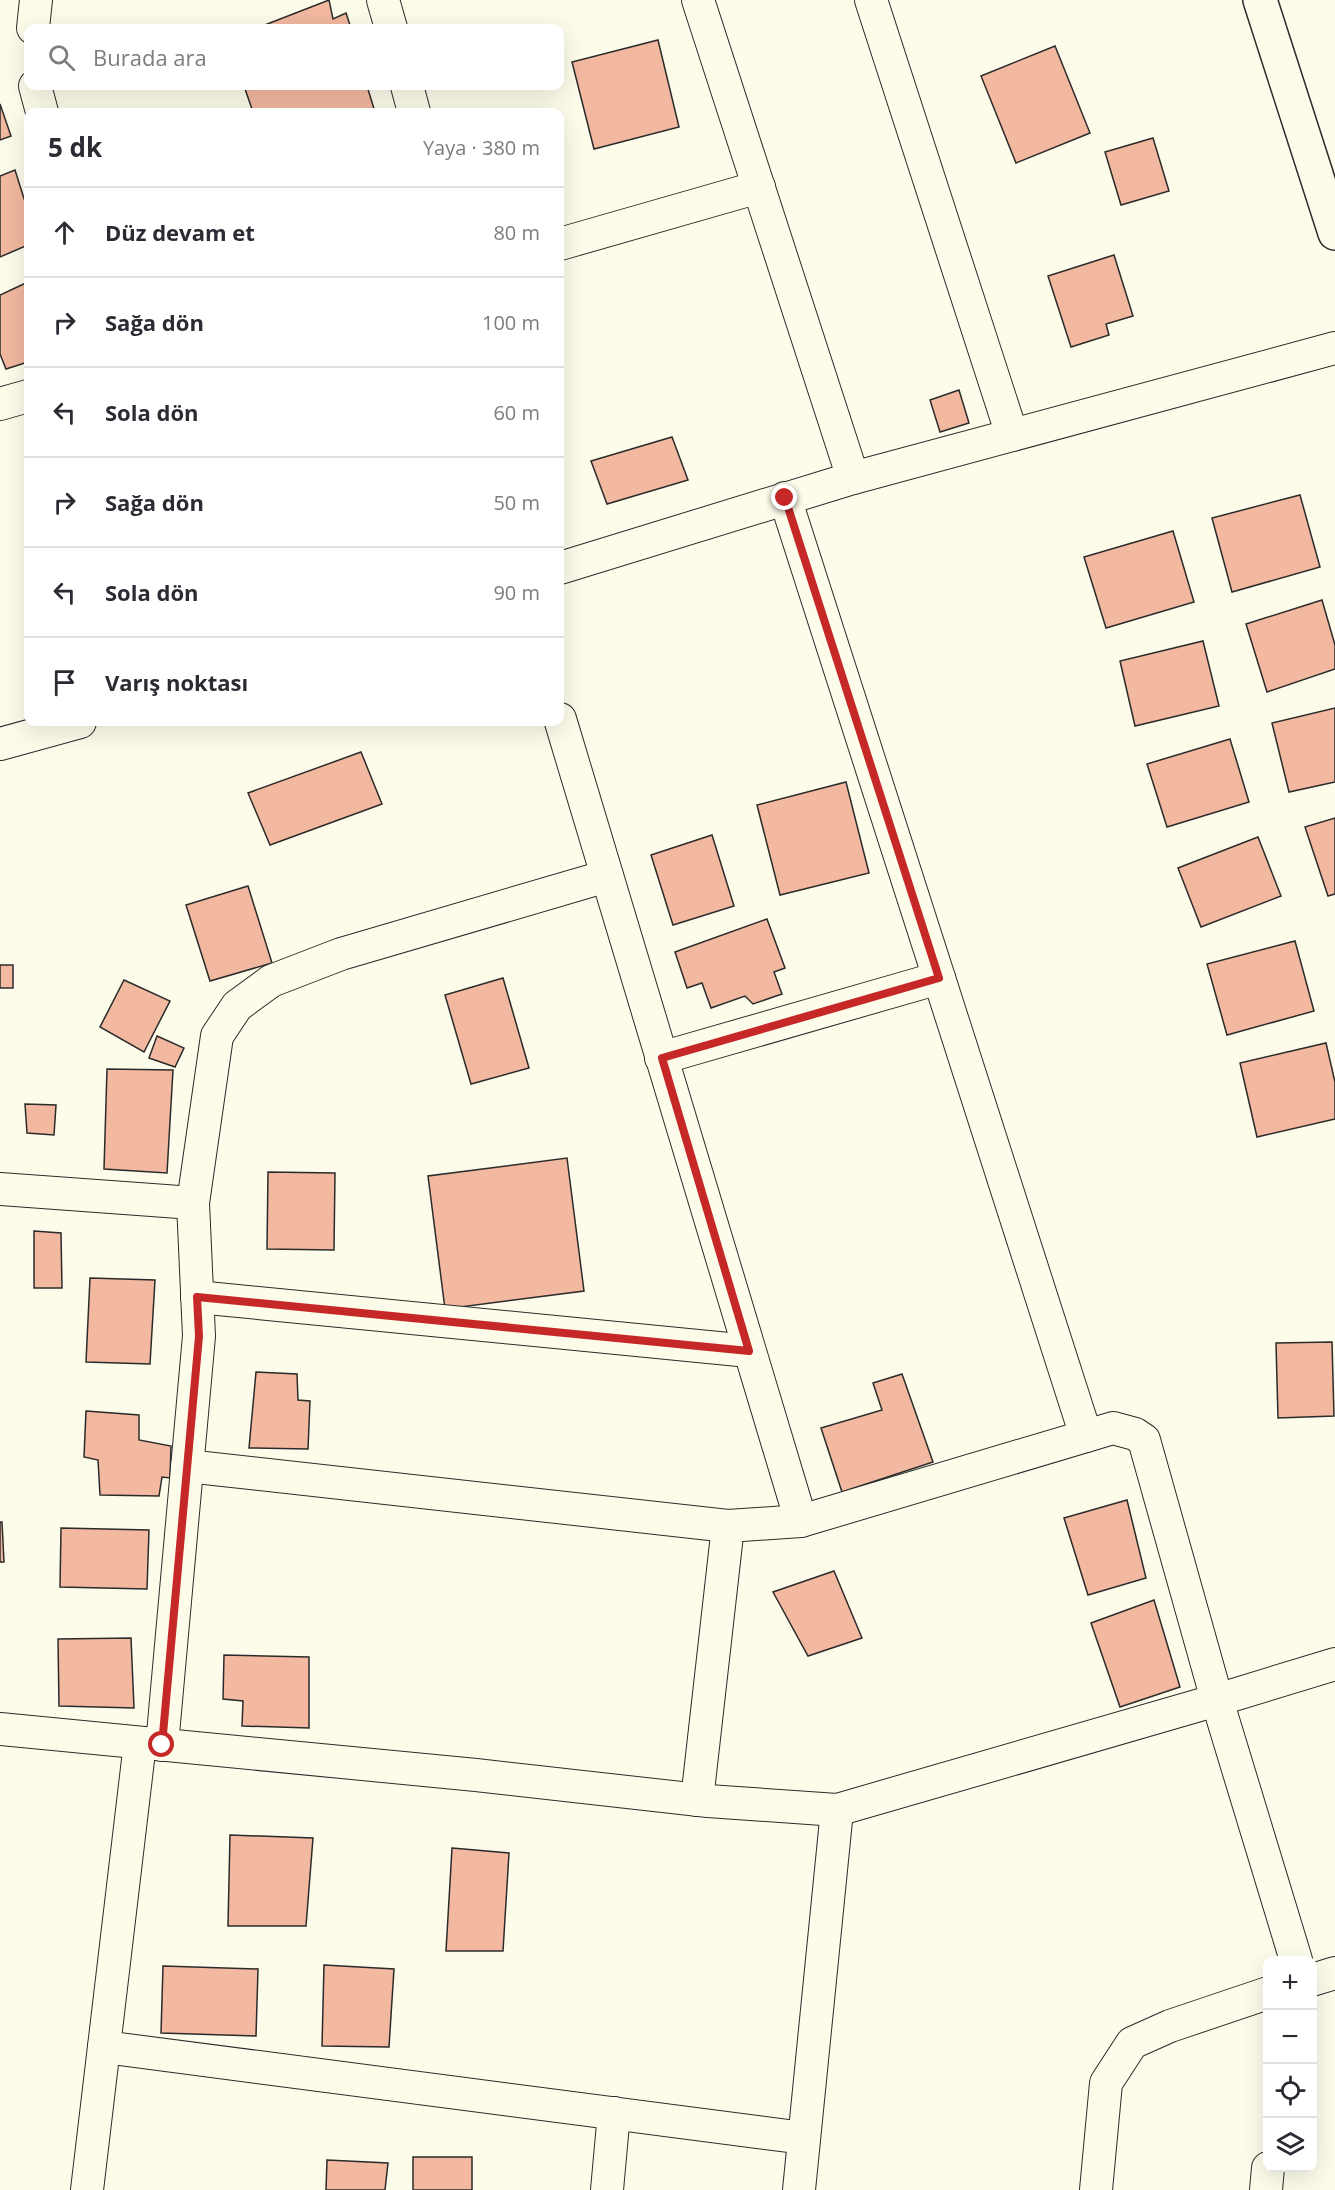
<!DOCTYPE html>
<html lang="tr">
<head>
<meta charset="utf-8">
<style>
	:root { --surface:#fff; --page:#f7f7f7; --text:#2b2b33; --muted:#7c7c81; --line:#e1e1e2 }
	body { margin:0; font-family:"Open Sans",sans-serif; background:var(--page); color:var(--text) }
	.controls { position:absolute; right:18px; bottom:18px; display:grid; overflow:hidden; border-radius:12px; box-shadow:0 6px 24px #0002 }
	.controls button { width:54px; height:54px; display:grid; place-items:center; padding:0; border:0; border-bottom:2px solid var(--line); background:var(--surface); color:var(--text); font:30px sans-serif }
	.stop { position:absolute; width:18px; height:18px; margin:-14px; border:4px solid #c62828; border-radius:50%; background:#fff }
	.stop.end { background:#c62828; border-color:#fff; box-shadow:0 2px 6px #0008 }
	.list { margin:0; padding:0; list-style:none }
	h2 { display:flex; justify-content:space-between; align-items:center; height:78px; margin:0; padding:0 24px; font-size:26px }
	h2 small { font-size:20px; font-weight:400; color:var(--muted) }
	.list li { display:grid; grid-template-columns:39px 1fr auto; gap:18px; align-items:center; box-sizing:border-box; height:90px; padding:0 24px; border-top:2px solid var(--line) }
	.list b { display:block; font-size:22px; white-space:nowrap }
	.list em { font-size:20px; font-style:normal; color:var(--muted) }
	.icon { flex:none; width:33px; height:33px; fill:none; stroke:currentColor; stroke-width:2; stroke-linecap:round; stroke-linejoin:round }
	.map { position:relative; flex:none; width:1335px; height:2190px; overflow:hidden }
	.search { position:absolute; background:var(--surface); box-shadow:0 6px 24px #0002; left:24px; top:24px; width:540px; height:66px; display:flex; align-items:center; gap:15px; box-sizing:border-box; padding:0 21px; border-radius:12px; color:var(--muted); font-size:22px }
	.panel { position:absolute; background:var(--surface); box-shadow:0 6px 24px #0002; left:24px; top:108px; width:540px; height:618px; border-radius:12px }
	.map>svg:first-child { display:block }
	.building { fill:#f2b8a0; stroke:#2b2b2b; stroke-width:1.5 }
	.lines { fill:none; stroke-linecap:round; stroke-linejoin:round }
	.minor-casing { stroke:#2b2b2b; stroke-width:34 }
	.tertiary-casing { stroke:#2b2b2b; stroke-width:36 }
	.minor { stroke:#fdfbea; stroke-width:32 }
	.tertiary { stroke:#fdfbea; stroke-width:33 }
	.route { stroke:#c62828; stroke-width:8 }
</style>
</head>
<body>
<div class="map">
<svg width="1335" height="2190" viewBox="0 0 1335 2190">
	<rect width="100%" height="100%" fill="#fdfbea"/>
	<!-- building -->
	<g class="building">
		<path d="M 329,0 L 333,19 L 346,13 L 351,28 L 257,28 Z"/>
		<path d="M 658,40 L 679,127 L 594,149 L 572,62 Z"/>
		<path d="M 1055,46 L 1090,133 L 1016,163 L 981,76 Z"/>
		<path d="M 244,86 L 367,86 L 375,112 L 253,112 Z"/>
		<path d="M 0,104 L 11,136 L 0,140 Z"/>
		<path d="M 1153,138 L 1169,191 L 1121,205 L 1105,152 Z"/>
		<path d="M 15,170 L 28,211 L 28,245 L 0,257 L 0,176 Z"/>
		<path d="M 1114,255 L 1133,316 L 1106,324 L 1109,335 L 1071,347 L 1048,276 Z"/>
		<path d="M 28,282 L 28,362 L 6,369 L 0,354 L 0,295 Z"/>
		<path d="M 959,390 L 969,423 L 940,432 L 930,400 Z"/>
		<path d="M 672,437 L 688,480 L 607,504 L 591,461 Z"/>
		<path d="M 1300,495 L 1320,567 L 1232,592 L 1212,518 Z"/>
		<path d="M 1173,531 L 1194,602 L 1106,628 L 1084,557 Z"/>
		<path d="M 1322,600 L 1335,645 L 1335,669 L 1267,692 L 1246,624 Z"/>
		<path d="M 1203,641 L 1219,706 L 1135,726 L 1120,661 Z"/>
		<path d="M 1335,708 L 1335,782 L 1289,792 L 1272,723 Z"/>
		<path d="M 1230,739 L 1249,802 L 1167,827 L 1147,764 Z"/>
		<path d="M 361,752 L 382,804 L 270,845 L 248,793 Z"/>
		<path d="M 846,782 L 869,873 L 780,895 L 757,805 Z"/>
		<path d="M 1335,818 L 1335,894 L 1328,896 L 1305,827 Z"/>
		<path d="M 712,835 L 734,906 L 673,925 L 651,855 Z"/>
		<path d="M 1258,837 L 1281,896 L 1201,927 L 1178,868 Z"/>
		<path d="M 248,886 L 272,963 L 210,981 L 186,905 Z"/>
		<path d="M 767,919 L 785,968 L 774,972 L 782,994 L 753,1004 L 745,996 L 711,1008 L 702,983 L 687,988 L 675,952 Z"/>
		<path d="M 1295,941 L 1314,1011 L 1227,1035 L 1207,964 Z"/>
		<rect x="0" y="965" width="13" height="23"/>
		<path d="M 503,978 L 529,1068 L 471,1084 L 445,995 Z"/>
		<path d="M 124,980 L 170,1001 L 144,1052 L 100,1027 Z"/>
		<path d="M 157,1036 L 184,1048 L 175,1067 L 149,1058 Z"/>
		<path d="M 1326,1043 L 1335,1082 L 1335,1119 L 1257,1137 L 1240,1063 Z"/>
		<path d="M 107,1069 L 173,1070 L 167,1173 L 104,1169 Z"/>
		<path d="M 25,1104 L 56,1105 L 54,1135 L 27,1133 Z"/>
		<path d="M 567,1158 L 584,1291 L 445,1309 L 428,1176 Z"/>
		<path d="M 268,1172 L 335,1173 L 334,1250 L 267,1249 Z"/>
		<path d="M 34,1231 L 61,1233 L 62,1288 L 34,1288 Z"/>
		<path d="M 90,1278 L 155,1280 L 150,1364 L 86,1362 Z"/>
		<path d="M 1332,1342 L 1334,1416 L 1278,1418 L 1276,1343 Z"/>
		<path d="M 256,1372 L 297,1374 L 298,1400 L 310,1401 L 308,1449 L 249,1448 Z"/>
		<path d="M 902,1374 L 933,1462 L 842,1492 L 821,1428 L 882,1410 L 873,1383 Z"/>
		<path d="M 86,1411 L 139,1415 L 139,1440 L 171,1446 L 170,1478 L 162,1477 L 159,1496 L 100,1495 L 98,1460 L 84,1457 Z"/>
		<path d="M 1127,1500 L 1146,1578 L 1088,1595 L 1064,1518 Z"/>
		<path d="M 0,1522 L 2,1522 L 4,1562 L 0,1562 Z"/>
		<path d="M 61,1528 L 149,1530 L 147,1589 L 60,1587 Z"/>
		<path d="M 834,1571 L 862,1638 L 808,1656 L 773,1592 Z"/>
		<path d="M 1154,1600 L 1180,1687 L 1120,1707 L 1091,1623 Z"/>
		<path d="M 131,1638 L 134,1708 L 59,1706 L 58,1639 Z"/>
		<path d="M 224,1655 L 309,1657 L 309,1728 L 242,1726 L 243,1701 L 223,1699 Z"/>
		<path d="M 230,1835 L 313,1838 L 306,1926 L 228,1926 Z"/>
		<path d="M 452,1848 L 509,1853 L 503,1951 L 446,1951 Z"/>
		<path d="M 324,1965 L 394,1969 L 389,2047 L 322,2046 Z"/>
		<path d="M 163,1966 L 258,1969 L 256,2036 L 161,2033 Z"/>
		<rect x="413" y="2157" width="59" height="33"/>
		<path d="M 327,2160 L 388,2163 L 385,2190 L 326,2190 Z"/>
	</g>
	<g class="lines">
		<!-- minor casing -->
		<g class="minor-casing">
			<g id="minor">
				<path d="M 383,0 L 391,28"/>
				<path d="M 698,0 L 853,478"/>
				<path d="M 871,0 L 1012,435"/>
				<path d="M 33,28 L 36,0"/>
				<path d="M 35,86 L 42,112"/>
				<path d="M 407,86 L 414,112"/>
				<path d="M 560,244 L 759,187"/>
				<path d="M 0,404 L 28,396"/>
				<path d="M 785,498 L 1086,1436"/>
				<path d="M 560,568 L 853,478 L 1335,348"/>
				<path d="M 560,719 L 801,1521"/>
				<path d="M 0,744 L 80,722"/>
				<path d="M 661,1058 L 939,978"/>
				<path d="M 0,1189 L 193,1203"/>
				<path d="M 197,1297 L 749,1351"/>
				<path d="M 187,1466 L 728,1526"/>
				<path d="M 0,1729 L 476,1775 L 708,1801 L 837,1810 L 1217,1700 L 1335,1664"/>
				<path d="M 162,1745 L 199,1336 L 193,1203 L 217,1036 L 237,1006 L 271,981 L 341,954 L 607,876"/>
				<path d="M 697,1800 L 728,1526 L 801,1521 L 1113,1428 L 1135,1434 L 1144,1440 L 1217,1700 L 1296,1960"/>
				<path d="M 1312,1980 L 1335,1973"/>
				<path d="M 104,2047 L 804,2138"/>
				<path d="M 87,2190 L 140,1743"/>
				<path d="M 607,2190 L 614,2113"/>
				<path d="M 799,2190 L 837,1810"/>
				<path d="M 1096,2190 L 1106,2083 L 1132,2043 L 1170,2026 L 1268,1993"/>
				<path d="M 1266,2190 L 1268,2168"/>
			</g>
		</g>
		<!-- tertiary casing -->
		<g class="tertiary-casing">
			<path id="tertiary" d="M 1260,0 L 1335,233"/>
		</g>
		<!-- minor -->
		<use href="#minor" class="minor"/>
		<!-- tertiary -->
		<use href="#tertiary" class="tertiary"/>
	</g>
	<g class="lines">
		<!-- route -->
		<path class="route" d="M 162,1745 L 199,1336 L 197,1297 L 749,1351 L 662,1058 L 939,978 L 785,498"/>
	</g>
</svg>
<div class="controls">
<button>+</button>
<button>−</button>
<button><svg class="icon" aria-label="locate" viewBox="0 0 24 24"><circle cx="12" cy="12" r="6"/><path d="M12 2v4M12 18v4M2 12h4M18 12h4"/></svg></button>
<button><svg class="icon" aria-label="layers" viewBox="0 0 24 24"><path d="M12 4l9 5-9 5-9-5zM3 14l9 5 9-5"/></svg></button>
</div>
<div class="stop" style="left:162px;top:1745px"></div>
<div class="stop end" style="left:785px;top:498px"></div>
<div class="search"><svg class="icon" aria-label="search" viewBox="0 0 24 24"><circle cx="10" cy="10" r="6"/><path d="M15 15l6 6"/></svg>Burada ara</div>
<section class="panel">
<h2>5 dk<small>Yaya · 380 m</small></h2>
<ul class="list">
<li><svg class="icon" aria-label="ahead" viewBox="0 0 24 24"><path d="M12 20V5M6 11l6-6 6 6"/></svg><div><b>Düz devam et</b></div><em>80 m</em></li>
<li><svg class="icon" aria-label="right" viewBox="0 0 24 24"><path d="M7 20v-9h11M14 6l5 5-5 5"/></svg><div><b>Sağa dön</b></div><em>100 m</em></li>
<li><svg class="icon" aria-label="left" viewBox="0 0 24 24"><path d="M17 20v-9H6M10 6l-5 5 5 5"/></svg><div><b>Sola dön</b></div><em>60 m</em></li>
<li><svg class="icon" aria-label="right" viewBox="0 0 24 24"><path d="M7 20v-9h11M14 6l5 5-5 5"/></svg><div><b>Sağa dön</b></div><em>50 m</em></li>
<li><svg class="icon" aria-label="left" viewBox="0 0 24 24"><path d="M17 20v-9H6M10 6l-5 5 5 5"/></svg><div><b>Sola dön</b></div><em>90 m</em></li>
<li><svg class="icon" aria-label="arrive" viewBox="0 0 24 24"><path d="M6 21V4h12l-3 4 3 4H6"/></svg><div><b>Varış noktası</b></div></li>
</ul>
</section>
</div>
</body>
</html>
